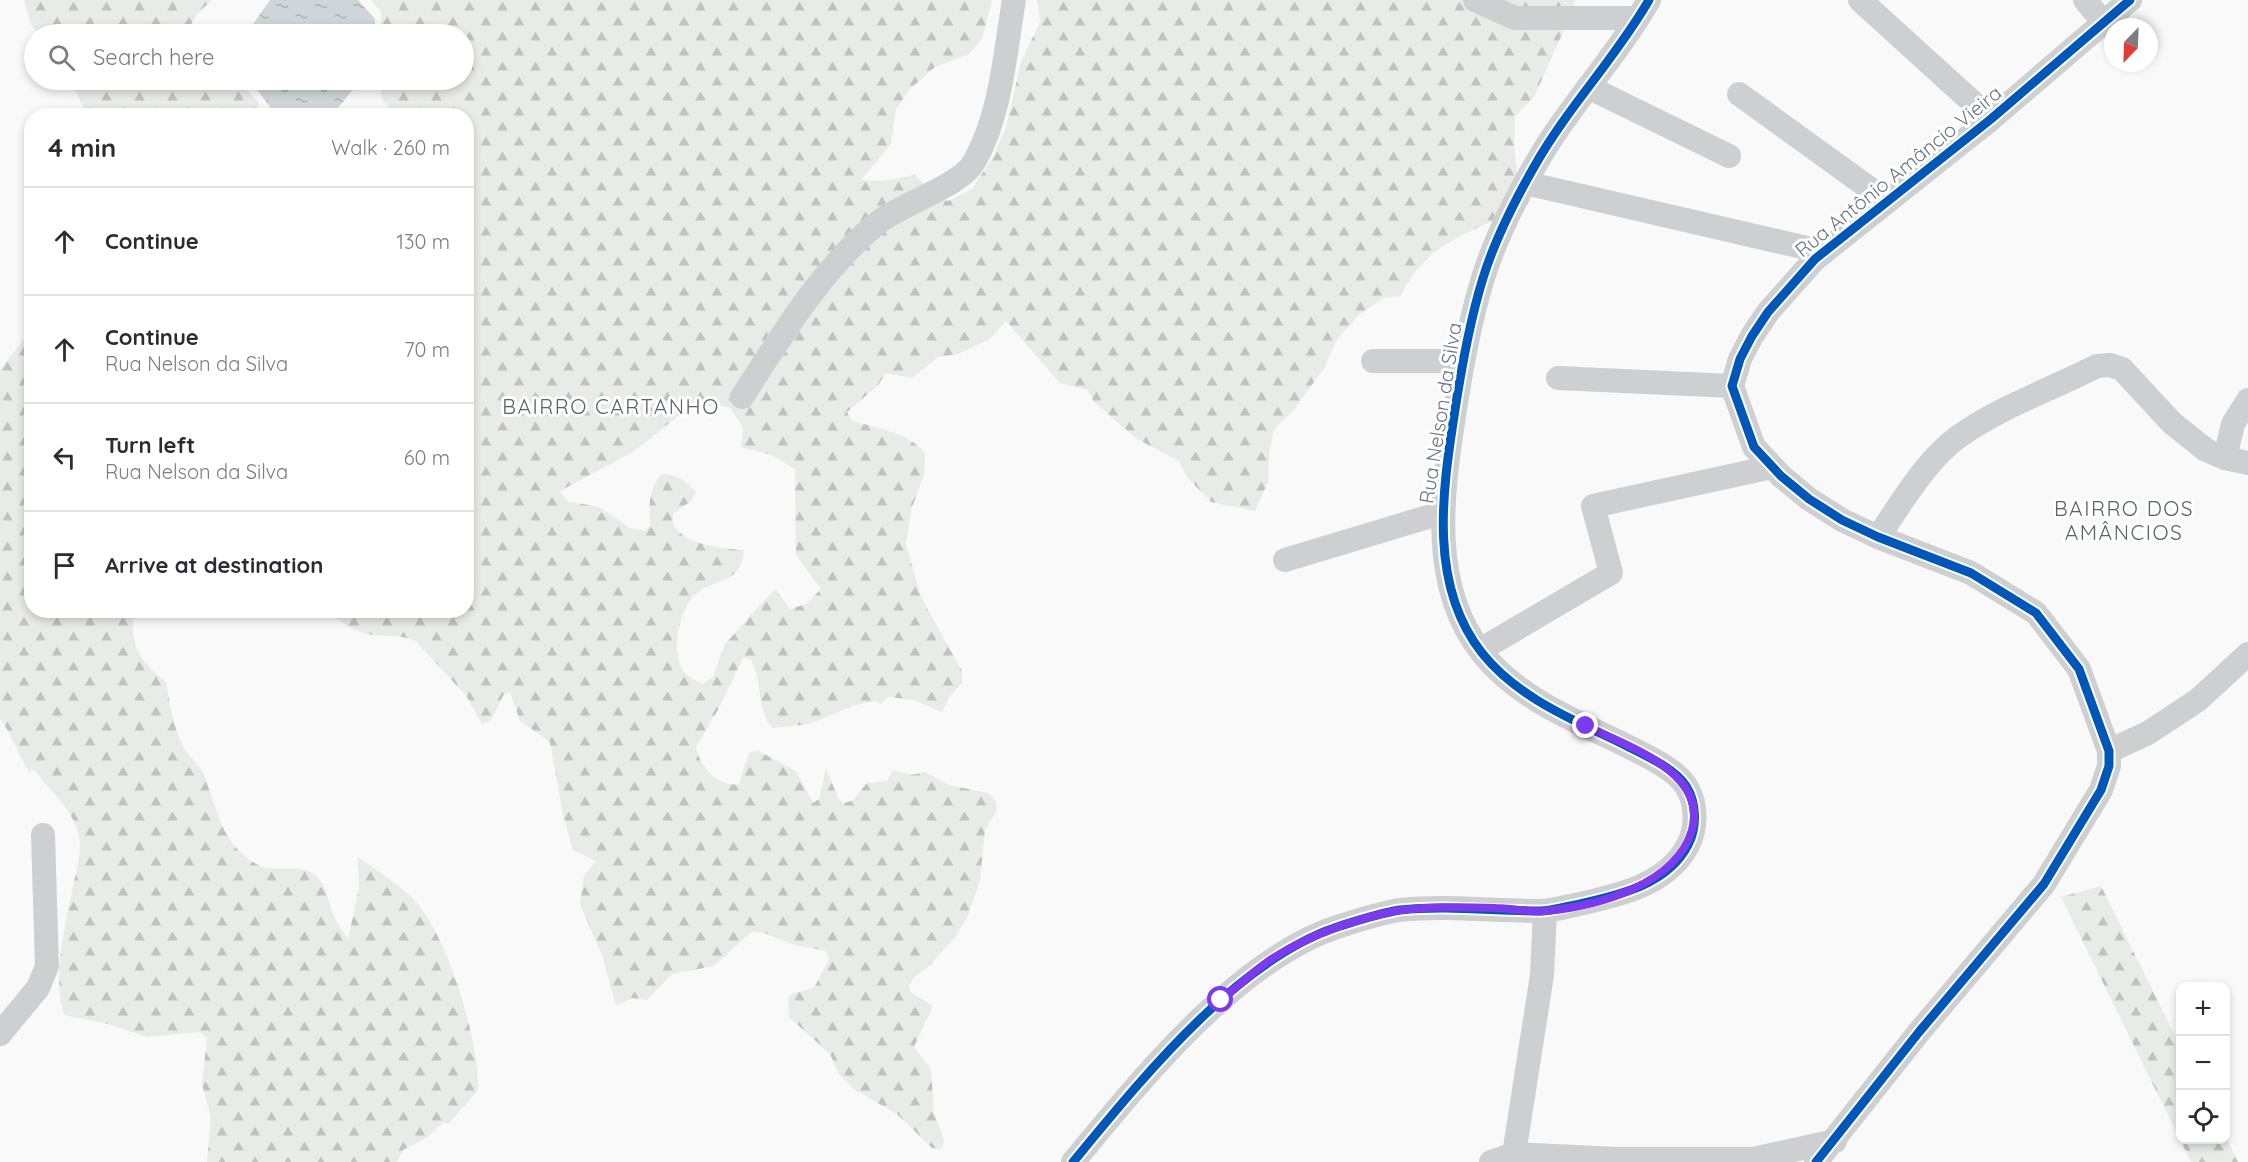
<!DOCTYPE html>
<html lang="en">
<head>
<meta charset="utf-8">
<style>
	:root { --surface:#fff; --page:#f2f2f3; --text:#2b2b33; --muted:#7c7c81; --line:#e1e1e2 }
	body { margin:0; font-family:Quicksand,sans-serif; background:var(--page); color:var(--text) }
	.controls { position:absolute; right:18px; bottom:18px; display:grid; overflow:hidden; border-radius:12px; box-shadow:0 3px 9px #0003 }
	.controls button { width:54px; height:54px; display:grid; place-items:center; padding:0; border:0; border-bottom:2px solid var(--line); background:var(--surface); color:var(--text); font:30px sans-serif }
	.compass { position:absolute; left:2104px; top:18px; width:54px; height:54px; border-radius:50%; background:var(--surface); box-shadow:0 3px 9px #0003; rotate:203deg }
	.stop { position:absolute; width:18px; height:18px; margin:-14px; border:4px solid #7c3aed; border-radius:50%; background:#fff }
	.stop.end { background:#7c3aed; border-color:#fff; box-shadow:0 2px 6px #0008 }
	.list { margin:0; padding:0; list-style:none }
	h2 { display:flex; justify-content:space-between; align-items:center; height:78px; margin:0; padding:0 24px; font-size:26px }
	h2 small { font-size:20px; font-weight:400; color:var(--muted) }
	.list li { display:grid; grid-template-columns:39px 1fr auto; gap:18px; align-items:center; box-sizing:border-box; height:108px; padding:0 24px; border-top:2px solid var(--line) }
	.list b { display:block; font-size:22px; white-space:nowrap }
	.list p { margin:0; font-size:20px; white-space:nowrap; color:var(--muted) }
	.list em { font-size:20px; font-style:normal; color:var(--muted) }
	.icon { flex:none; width:33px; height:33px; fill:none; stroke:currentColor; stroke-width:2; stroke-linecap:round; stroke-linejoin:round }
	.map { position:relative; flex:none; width:2248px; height:1162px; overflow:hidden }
	.search { position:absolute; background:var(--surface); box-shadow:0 3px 9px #0003; left:24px; top:24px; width:450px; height:66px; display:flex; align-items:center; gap:15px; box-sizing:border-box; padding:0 21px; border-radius:33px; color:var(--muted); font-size:22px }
	.panel { position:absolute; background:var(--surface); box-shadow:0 3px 9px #0003; left:24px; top:108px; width:450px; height:510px; border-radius:24px }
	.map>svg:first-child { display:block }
	.forest { fill:url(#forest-firs); fill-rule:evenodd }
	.water { fill:url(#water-ripples) }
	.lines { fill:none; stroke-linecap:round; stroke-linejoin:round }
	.minor { stroke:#cecfd0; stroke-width:24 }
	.cycleway-casing { stroke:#fff; stroke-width:13 }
	.cycleway { stroke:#0057b8; stroke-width:9 }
	.route { stroke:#7c3aed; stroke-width:8 }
	.labels { text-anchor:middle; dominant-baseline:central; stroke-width:6; stroke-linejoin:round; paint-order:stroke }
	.street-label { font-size:20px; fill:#657683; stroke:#fff }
	.neighbourhood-label { font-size:21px; letter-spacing:1.5px; fill:#57646e; stroke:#fff }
</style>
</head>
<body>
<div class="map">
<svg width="2248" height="1162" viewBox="0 0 2248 1162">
	<defs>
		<pattern id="forest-firs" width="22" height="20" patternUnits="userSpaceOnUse" patternTransform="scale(1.5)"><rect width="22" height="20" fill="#e8ebe6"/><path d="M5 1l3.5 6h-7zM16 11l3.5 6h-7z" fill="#c0c3c0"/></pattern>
		<pattern id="water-ripples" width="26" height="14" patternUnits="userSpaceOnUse" patternTransform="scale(1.5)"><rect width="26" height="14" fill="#ced6d9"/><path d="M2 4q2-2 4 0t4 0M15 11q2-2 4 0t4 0" fill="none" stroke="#abb2b5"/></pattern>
	</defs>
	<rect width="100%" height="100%" fill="#f9f9f9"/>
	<!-- forest -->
	<g class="forest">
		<path d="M 24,0 L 212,0 L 198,13 L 185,34 L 39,34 L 31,25 Z"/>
		<path d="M 371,0 L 992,0 L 982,39 L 969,54 L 935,67 L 910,89 L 896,109 L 891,144 L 861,180 L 884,181 L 915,175 L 937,198 L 948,201 L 972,189 L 993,157 L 1006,128 L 1021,62 L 1040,22 L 1037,0 L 1575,0 L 1572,12 L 1534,97 L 1515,116 L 1514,143 L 1517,173 L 1496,220 C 1456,236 1419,254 1401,296 L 1383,298 L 1359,315 L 1337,339 L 1324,368 L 1294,410 L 1274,429 L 1269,455 L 1268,482 L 1255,511 L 1211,502 L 1187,477 L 1179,461 L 1137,439 L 1094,402 L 1088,390 L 1060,383 L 1006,321 L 990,339 L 958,354 L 938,357 L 912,378 L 886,373 L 878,385 L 847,412 L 852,421 C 877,428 908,432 925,453 L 924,475 L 911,510 L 906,544 L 921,597 L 962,671 L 962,683 L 949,697 L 942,712 L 914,700 L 888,697 L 881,704 L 875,701 L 855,705 L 809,724 L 773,728 C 755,711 764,679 750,659 L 743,658 L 719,708 L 696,747 C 699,766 718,788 739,784 L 749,753 L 757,750 L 796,771 L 813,803 L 819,799 L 826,768 L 838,798 L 843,803 L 852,801 L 867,783 L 887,781 L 893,770 L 911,775 L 925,772 L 949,785 L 988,793 L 996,801 L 997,811 L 985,829 L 980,881 L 966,920 L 955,937 L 927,968 L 914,977 L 909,986 L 911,992 L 933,1006 L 914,1047 L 931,1069 L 934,1113 L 944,1140 L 942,1149 L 932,1148 L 897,1114 L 855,1090 L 839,1074 L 830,1054 L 789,1017 L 788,997 L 794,993 L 814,988 L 829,959 L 826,951 L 795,945 L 764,933 L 751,932 L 714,966 L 672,974 L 647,1000 L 632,998 L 616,1006 L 602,955 L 580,904 L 584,876 L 596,861 L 573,850 L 563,815 L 550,742 L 520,721 L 510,692 L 504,694 L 491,720 L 482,724 L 467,697 L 416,641 C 402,635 389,636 374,635 C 355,633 341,623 328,611 L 466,610 L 466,116 L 395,115 L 381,98 L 381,80 L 464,80 L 464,34 L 381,34 L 381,12 ZM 714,405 L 729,407 L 743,427 L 741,447 L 772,455 L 795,469 L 796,555 L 821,589 L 806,604 L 790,609 L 775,589 L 725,644 L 713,677 L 703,684 C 696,681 688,677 684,671 C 670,653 679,612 693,597 C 713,576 740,588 744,550 C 724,549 667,543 673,514 L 691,501 L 696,492 C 686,481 677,474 662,474 C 648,489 649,506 650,526 L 645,531 L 630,528 L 599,507 L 567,501 L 560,491 L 633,452 L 683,412 Z"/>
		<path d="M 70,80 L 230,80 L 241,84 L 259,103 L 257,115 L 87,115 Z"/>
		<path d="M 31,330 L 32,610 L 135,611 C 132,617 133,623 133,630 C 135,656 147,666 166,682 C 170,705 173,727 184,748 C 189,757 199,764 203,773 C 217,807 222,847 258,865 C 275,874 300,862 315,875 C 328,887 328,901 334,916 C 337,924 343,932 348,939 L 359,889 L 358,857 C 381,874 410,890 425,914 C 452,953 479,1043 478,1090 L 448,1124 L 444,1122 L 426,1138 L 403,1150 L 397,1162 L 207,1162 L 211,1118 L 202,1084 L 207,1038 L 199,1032 L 147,1037 L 108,1024 L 64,1015 C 52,978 65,924 73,887 C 76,871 82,852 79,836 C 74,811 50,790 35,771 L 31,770 L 30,773 C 18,755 12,735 0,718 L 0,370 Z"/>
		<path d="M 2101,886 L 2180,1046 L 2180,1140 L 2226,1140 L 2226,1137 L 2238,1162 L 2191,1162 L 2061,897 Z"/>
	</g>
	<!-- water -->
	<g class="water">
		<path d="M 270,0 L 358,0 L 375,19 L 375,34 L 246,34 Z"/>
		<path d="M 250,80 L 361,80 L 331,116 L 276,115 Z"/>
	</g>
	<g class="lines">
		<!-- minor -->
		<g class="minor">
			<path d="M 1475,0 L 1515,18 L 1638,18"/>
			<path d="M 1860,0 L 1991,119"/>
			<path d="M 2085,0 L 2103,22"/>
			<path d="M 1588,87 L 1729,156"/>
			<path d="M 1739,94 L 1887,201"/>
			<path d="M 1525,183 L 1824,252"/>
			<path d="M 1373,361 L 1462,361"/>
			<path d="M 1558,378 L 1732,386"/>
			<path d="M 742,397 C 781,337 820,271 875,225 C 899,204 960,187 974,162 C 1001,115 1005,53 1014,0"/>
			<path d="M 2225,458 L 2233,424 L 2248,400"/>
			<path d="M 1878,537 C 1901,504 1925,461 1958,437 C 2000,407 2052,389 2097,366 L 2110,365 L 2122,369 L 2172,423 L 2206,450 L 2225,458 L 2248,463"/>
			<path d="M 1285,560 L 1441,513"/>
			<path d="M 1480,650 L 1611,573 L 1593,506 L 1772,467"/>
			<path d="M 2109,751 L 2148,733 L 2198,700 L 2248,654"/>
			<path d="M 0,1034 L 38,988 L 47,966 L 43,835"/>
			<path d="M 1514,1154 L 1542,975 L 1545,911"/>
			<path d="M 1073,1162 C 1140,1081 1238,958 1340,926 C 1359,920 1380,913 1400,910 C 1446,905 1494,911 1540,911 C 1552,911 1564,907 1575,905 C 1615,896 1667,886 1688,845 C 1697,828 1697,803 1686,786 C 1674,767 1640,753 1621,743 C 1571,719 1517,697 1482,653 C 1429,586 1442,494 1454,416 C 1461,370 1469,323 1483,278 C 1495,239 1514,202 1534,167 C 1567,108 1615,59 1649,0"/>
			<path d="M 1491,1162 L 1514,1154 L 1617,1159 L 1753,1159 L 1835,1141"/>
			<path d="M 1816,1162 L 1919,1032 L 2044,884 L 2101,790 L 2109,766 L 2109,751 L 2079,669 L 2036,613 L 1971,573 L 1878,537 L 1842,520 L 1809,499 L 1781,476 L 1754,447 L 1732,386 L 1740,359 L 1752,336 L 1768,312 L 1815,259 L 1991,119 L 2130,0"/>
		</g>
		<!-- cycleway casing -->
		<g class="cycleway-casing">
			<g id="cycleway">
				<path d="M 1073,1162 C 1140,1081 1238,958 1340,926 C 1359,920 1380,913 1400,910 C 1446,905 1494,911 1540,911 C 1552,911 1564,907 1575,905 C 1615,896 1667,886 1688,845 C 1697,828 1697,803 1686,786 C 1674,767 1640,753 1621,743 C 1571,719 1517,697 1482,653 C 1429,586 1442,494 1454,416 C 1461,370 1469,323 1483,278 C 1495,239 1514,202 1534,167 C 1567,108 1615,59 1649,0"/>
				<path d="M 1816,1162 L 1919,1032 L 2044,884 L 2101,790 L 2109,766 L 2109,751 L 2079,669 L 2036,613 L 1971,573 L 1878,537 L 1842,520 L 1809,499 L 1781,476 L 1754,447 L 1732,386 L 1740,359 L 1752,336 L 1768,312 L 1815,259 L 1991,119 L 2130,0"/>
			</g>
		</g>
		<!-- cycleway -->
		<use href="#cycleway" class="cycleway"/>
	</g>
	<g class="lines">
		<!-- route -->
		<path class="route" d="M 1221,1000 C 1237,987 1253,972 1270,960 C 1307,936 1354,919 1396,911 C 1423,906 1468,907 1496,908 C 1512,908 1530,913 1546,911 C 1597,906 1676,885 1692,830 C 1708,772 1627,746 1586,726"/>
	</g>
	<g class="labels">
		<!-- street labels -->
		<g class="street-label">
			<text transform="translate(1898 171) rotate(-39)">Rua Antônio Amâncio Vieira</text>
			<text transform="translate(1440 413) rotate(-81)">Rua Nelson da Silva</text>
		</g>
		<!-- neighbourhood labels -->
		<g class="neighbourhood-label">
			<text x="611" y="406">BAIRRO CARTANHO</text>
			<text x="2124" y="508">BAIRRO DOS<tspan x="2124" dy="24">AMÂNCIOS</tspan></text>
		</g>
	</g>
</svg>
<div class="controls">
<button>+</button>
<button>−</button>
<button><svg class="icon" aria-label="locate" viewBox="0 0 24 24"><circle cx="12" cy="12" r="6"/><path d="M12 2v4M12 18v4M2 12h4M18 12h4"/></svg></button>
</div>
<svg class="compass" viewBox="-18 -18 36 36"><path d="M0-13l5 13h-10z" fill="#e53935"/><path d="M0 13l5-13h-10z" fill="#7c7c81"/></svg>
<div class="stop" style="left:1221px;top:1000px"></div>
<div class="stop end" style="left:1586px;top:726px"></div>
<div class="search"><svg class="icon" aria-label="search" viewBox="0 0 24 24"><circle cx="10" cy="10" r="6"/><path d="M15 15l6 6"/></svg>Search here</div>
<section class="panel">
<h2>4 min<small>Walk · 260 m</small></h2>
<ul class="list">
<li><svg class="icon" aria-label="ahead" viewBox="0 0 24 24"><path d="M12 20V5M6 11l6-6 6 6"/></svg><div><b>Continue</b></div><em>130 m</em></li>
<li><svg class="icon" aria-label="ahead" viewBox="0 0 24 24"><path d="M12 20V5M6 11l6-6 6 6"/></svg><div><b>Continue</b><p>Rua Nelson da Silva</p></div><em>70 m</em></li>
<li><svg class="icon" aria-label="left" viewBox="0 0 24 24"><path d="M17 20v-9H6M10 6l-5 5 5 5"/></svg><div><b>Turn left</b><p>Rua Nelson da Silva</p></div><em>60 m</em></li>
<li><svg class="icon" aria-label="arrive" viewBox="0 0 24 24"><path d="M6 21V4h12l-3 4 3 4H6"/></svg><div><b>Arrive at destination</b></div></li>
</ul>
</section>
</div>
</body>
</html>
